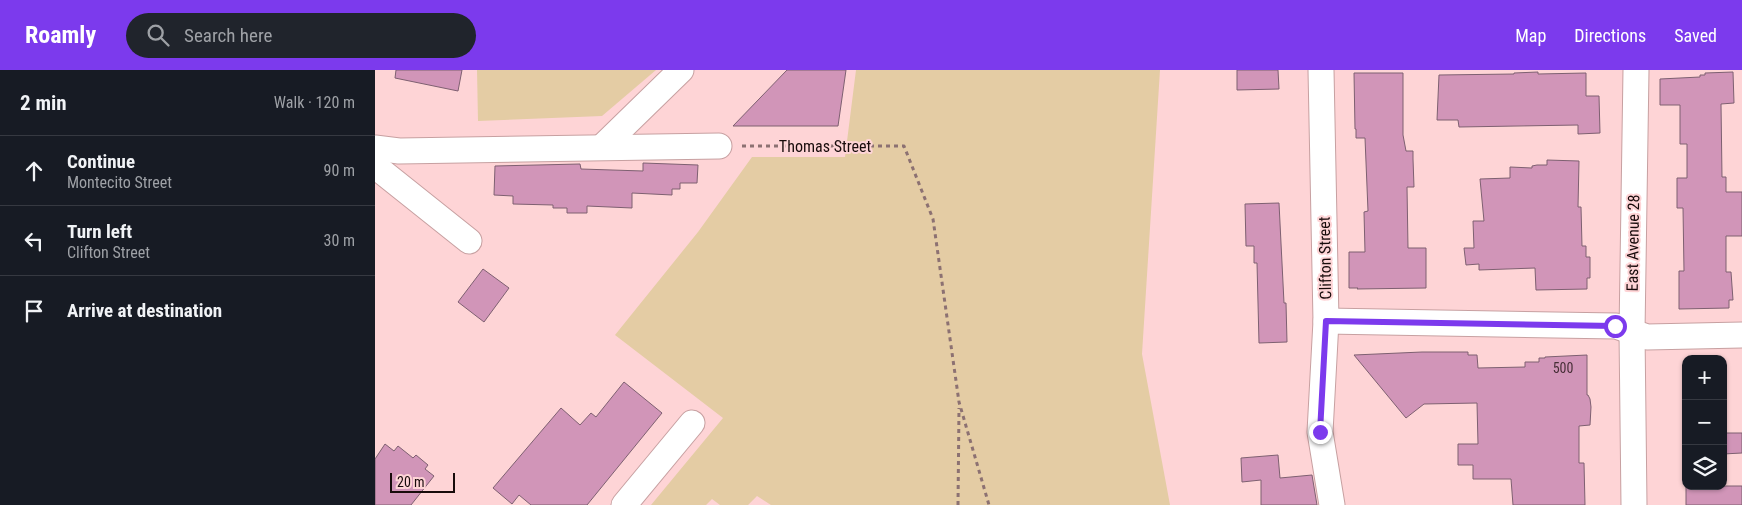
<!DOCTYPE html>
<html lang="en">
<head>
<meta charset="utf-8">
<style>
	:root { --surface:#171b24; --page:#20242c; --text:#f1f3f6; --muted:#9ea1a6; --line:#363941; --accent:#7c3aed }
	body { margin:0; font-family:"Roboto Condensed",sans-serif; background:var(--page); color:var(--text) }
	.controls { position:absolute; right:15px; bottom:15px; display:grid; overflow:hidden; border-radius:10px; box-shadow:0 1px 4px #0004 }
	.controls button { width:45px; height:45px; display:grid; place-items:center; padding:0; border:0; border-bottom:1px solid var(--line); background:var(--surface); color:var(--text); font:25px sans-serif }
	.scale { position:absolute; left:15px; bottom:12px; width:65px; box-sizing:border-box; padding-left:5px; border:2px solid #180b0b; border-top:0; font-size:14px; line-height:18px; white-space:nowrap; color:#180b0b; -webkit-text-stroke:4px #fed4d6; paint-order:stroke }
	.stop { position:absolute; width:15px; height:15px; margin:-11px; border:4px solid #7c3aed; border-radius:50%; background:#fff }
	.stop.end { background:#7c3aed; border-color:#fff; box-shadow:0 1px 5px #0008 }
	.list { margin:0; padding:0; list-style:none }
	h2 { display:flex; justify-content:space-between; align-items:center; height:65px; margin:0; padding:0 20px; font-size:21px }
	h2 small { font-size:16px; font-weight:400; color:var(--muted) }
	.list li { display:grid; grid-template-columns:32px 1fr auto; gap:15px; align-items:center; box-sizing:border-box; height:70px; padding:0 20px; border-top:1px solid var(--line) }
	.list b { display:block; font-size:19px; white-space:nowrap }
	.list p { margin:0; font-size:16px; white-space:nowrap; color:var(--muted) }
	.list em { font-size:16px; font-style:normal; color:var(--muted) }
	.icon { flex:none; width:28px; height:28px; fill:none; stroke:currentColor; stroke-width:2; stroke-linecap:round; stroke-linejoin:round }
	.map { position:relative; flex:none; width:1367px; height:435px; overflow:hidden }
	header { display:flex; align-items:center; gap:30px; box-sizing:border-box; height:70px; padding:0 25px; background:var(--accent); color:#fff }
	header strong { font-size:24px }
	nav { display:flex; gap:28px; margin-inline-start:auto; font-size:18px }
	.search { width:350px; height:45px; background:var(--page); display:flex; align-items:center; gap:12px; box-sizing:border-box; padding:0 18px; border-radius:28px; color:var(--muted); font-size:19px }
	main { display:flex }
	aside { flex:1; background:var(--surface) }
	.map>svg:first-child { display:block }
	.grass { fill:#e4cca4 }
	.building { fill:#d195b8; stroke:#7e6071 }
	.lines { fill:none; stroke-linecap:round; stroke-linejoin:round }
	.street-casing { stroke:#c7a0a1; stroke-width:27 }
	.path { stroke:#8c7172; stroke-width:3; stroke-dasharray:4 4; stroke-linecap:butt }
	.street { stroke:#fff; stroke-width:25 }
	.route { stroke:#7c3aed; stroke-width:6 }
	.labels { text-anchor:middle; dominant-baseline:central; stroke-width:4; stroke-linejoin:round; paint-order:stroke }
	.number-label { font-size:14px; fill:#462e36 }
	.street-label { font-size:16px; fill:#180b0b; stroke:#fed4d6 }
</style>
</head>
<body>
<header>
<strong>Roamly</strong>
<div class="search"><svg class="icon" aria-label="search" viewBox="0 0 24 24"><circle cx="10" cy="10" r="6"/><path d="M15 15l6 6"/></svg>Search here</div>
<nav><a>Map</a><a>Directions</a><a>Saved</a></nav>
</header>
<main>
<aside>
<h2>2 min<small>Walk · 120 m</small></h2>
<ul class="list">
<li><svg class="icon" aria-label="ahead" viewBox="0 0 24 24"><path d="M12 20V5M6 11l6-6 6 6"/></svg><div><b>Continue</b><p>Montecito Street</p></div><em>90 m</em></li>
<li><svg class="icon" aria-label="left" viewBox="0 0 24 24"><path d="M17 20v-9H6M10 6l-5 5 5 5"/></svg><div><b>Turn left</b><p>Clifton Street</p></div><em>30 m</em></li>
<li><svg class="icon" aria-label="arrive" viewBox="0 0 24 24"><path d="M6 21V4h12l-3 4 3 4H6"/></svg><div><b>Arrive at destination</b></div></li>
</ul>
</aside>
<div class="map">
<svg width="1367" height="435" viewBox="0 0 1367 435">
	<rect width="100%" height="100%" fill="#fed4d6"/>
	<!-- grass -->
	<g class="grass">
		<path d="M 102,0 L 281,0 L 227,46 L 103,51 Z"/>
		<path d="M 481,0 L 785,0 L 767,284 L 795,435 L 396,435 L 382,426 L 373,435 L 345,435 L 337,429 L 331,435 L 276,435 L 348,348 L 240,265 L 323,162 L 377,87 L 470,87 Z"/>
	</g>
	<!-- building -->
	<g class="building">
		<path d="M 21,0 L 87,0 L 83,21 L 20,8 Z"/>
		<path d="M 412,0 L 471,0 L 463,56 L 358,56 Z"/>
		<path d="M 862,0 L 903,0 L 904,19 L 862,20 Z"/>
		<path d="M 1163,2 L 1163,4 L 1211,3 L 1211,26 L 1224,26 L 1225,63 L 1203,64 L 1203,55 L 1084,57 L 1083,50 L 1062,50 L 1064,5 L 1139,4 L 1139,3 Z"/>
		<path d="M 1358,2 L 1359,33 L 1346,34 L 1347,107 L 1351,107 L 1351,122 L 1367,122 L 1367,166 L 1351,166 L 1351,202 L 1356,202 L 1358,230 L 1354,230 L 1354,238 L 1304,239 L 1304,201 L 1309,201 L 1308,138 L 1302,138 L 1302,108 L 1312,108 L 1312,74 L 1305,74 L 1305,35 L 1285,35 L 1285,9 L 1325,7 L 1325,5 L 1330,5 L 1330,3 Z"/>
		<path d="M 979,3 L 1028,3 L 1028,65 L 1031,81 L 1038,81 L 1038,89 L 1039,117 L 1032,117 L 1033,178 L 1051,178 L 1051,218 L 982,219 L 983,218 L 974,218 L 974,182 L 990,182 L 989,142 L 993,141 L 990,68 L 981,68 L 981,59 L 980,59 Z"/>
		<path d="M 1172,90 L 1204,91 L 1203,137 L 1206,137 L 1207,176 L 1211,176 L 1211,187 L 1215,187 L 1215,208 L 1212,208 L 1212,219 L 1161,220 L 1160,198 L 1104,200 L 1104,194 L 1091,195 L 1089,178 L 1099,178 L 1098,151 L 1109,151 L 1105,109 L 1135,108 L 1135,97 L 1157,98 L 1157,96 L 1162,95 L 1172,95 Z"/>
		<path d="M 268,93 L 323,95 L 322,113 L 305,113 L 305,119 L 297,119 L 297,125 L 257,123 L 257,138 L 212,136 L 212,143 L 192,143 L 192,138 L 178,138 L 178,135 L 138,134 L 138,126 L 119,125 L 120,96 L 205,94 L 206,99 L 268,101 Z"/>
		<path d="M 904,133 L 909,233 L 911,233 L 912,272 L 884,273 L 882,193 L 879,193 L 879,176 L 871,176 L 870,134 Z"/>
		<path d="M 108,199 L 134,218 L 109,252 L 83,232 Z"/>
		<path d="M 1047,282 L 1093,282 L 1093,285 L 1102,285 L 1103,298 L 1150,297 L 1150,292 L 1164,292 L 1164,288 L 1170,288 L 1170,287 L 1212,285 L 1212,325 L 1213,325 L 1215,329 L 1216,337 L 1215,355 L 1204,356 L 1204,393 L 1209,393 L 1210,435 L 1138,435 L 1136,409 L 1098,409 L 1098,395 L 1083,395 L 1083,374 L 1103,374 L 1102,333 L 1049,334 L 1031,348 L 979,285 Z"/>
		<path d="M 249,312 L 287,343 L 212,435 L 156,435 L 144,425 L 137,434 L 118,418 L 186,338 L 205,355 L 216,343 L 221,347 Z"/>
		<path d="M 1348,363 L 1367,363 L 1367,383 L 1348,384 Z"/>
		<path d="M 10,374 L 19,381 L 23,376 L 38,388 L 41,385 L 53,395 L 50,399 L 59,406 L 36,435 L 0,435 L 0,389 Z"/>
		<path d="M 903,385 L 905,408 L 937,405 L 942,435 L 886,435 L 886,410 L 867,412 L 866,388 Z"/>
		<rect x="1311" y="416" width="56" height="19"/>
	</g>
	<g class="lines">
		<!-- street casing -->
		<g class="street-casing">
			<g id="street">
				<path d="M 946,0 L 951,251 L 945,362 L 957,435"/>
				<path d="M 227,77 L 306,0"/>
				<path d="M 0,78 L 24,81 L 344,76"/>
				<path d="M 0,96 L 94,171"/>
				<path d="M 951,251 L 1241,256 L 1272,267 L 1367,265"/>
				<path d="M 249,435 L 317,353"/>
				<path d="M 1259,435 L 1257,262 L 1261,0"/>
			</g>
		</g>
		<!-- path -->
		<g class="path">
			<path d="M 367,76 L 529,76 L 558,149 L 584,332 L 614,435"/>
			<path d="M 583,435 L 584,338"/>
		</g>
		<!-- street -->
		<use href="#street" class="street"/>
	</g>
	<g class="lines">
		<!-- route -->
		<path class="route" d="M 945,362 L 951,251 L 1240,256"/>
	</g>
	<g class="labels">
		<!-- number labels -->
		<g class="number-label">
			<text x="1188" y="298">500</text>
		</g>
		<!-- street labels -->
		<g class="street-label">
			<text x="450" y="76">Thomas Street</text>
			<text transform="translate(1258 173) rotate(-89)">East Avenue 28</text>
			<text transform="translate(950 188) rotate(-91)">Clifton Street</text>
		</g>
	</g>
</svg>
<div class="controls">
<button>+</button>
<button>−</button>
<button><svg class="icon" aria-label="layers" viewBox="0 0 24 24"><path d="M12 4l9 5-9 5-9-5zM3 14l9 5 9-5"/></svg></button>
</div>
<div class="scale">20 m</div>
<div class="stop" style="left:1240px;top:256px"></div>
<div class="stop end" style="left:945px;top:362px"></div>
</div>
</main>
</body>
</html>
